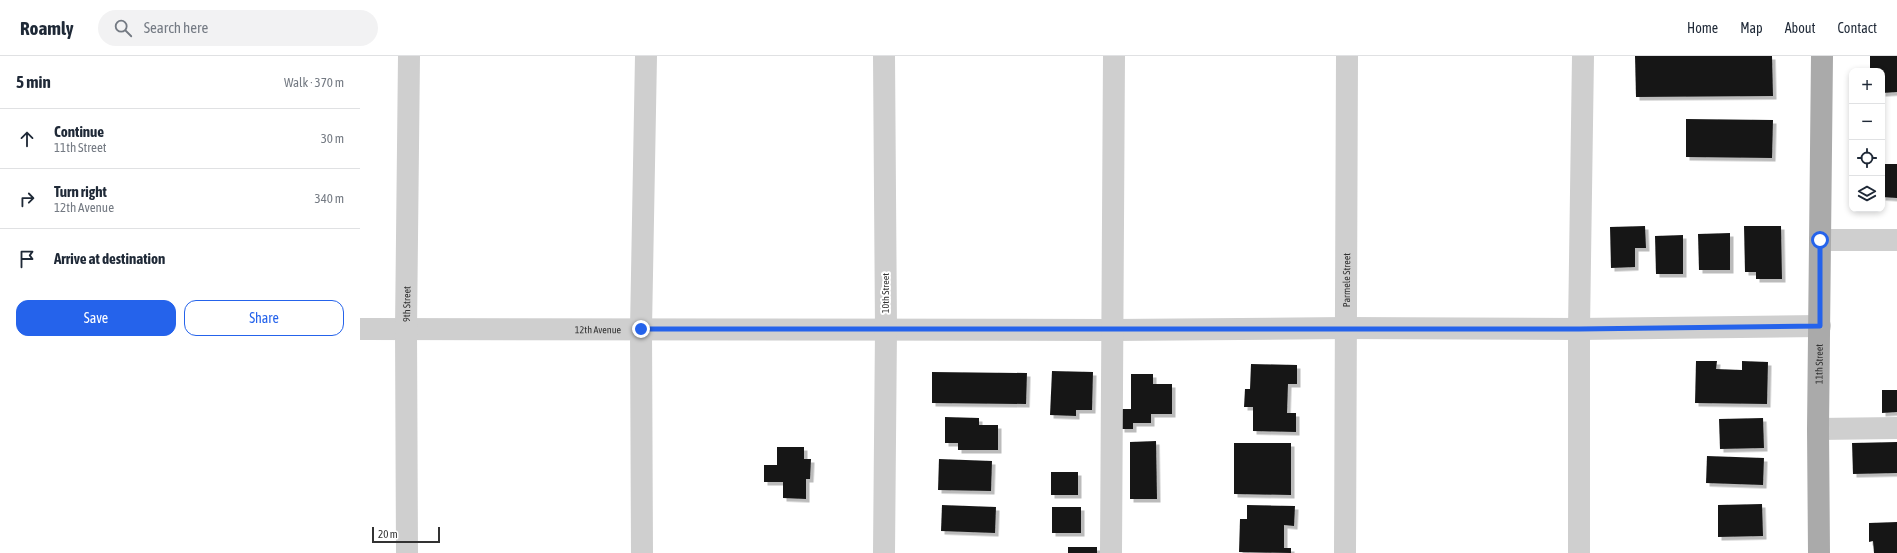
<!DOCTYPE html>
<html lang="en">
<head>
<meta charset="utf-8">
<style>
	:root { --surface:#fff; --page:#f2f2f3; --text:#1f2937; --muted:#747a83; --line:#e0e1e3; --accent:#2563eb }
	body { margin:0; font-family:"Asap Condensed",sans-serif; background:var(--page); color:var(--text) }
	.controls { position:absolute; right:12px; top:12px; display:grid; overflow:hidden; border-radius:8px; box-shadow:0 2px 6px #0003 }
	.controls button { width:36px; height:36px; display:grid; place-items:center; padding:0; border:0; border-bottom:1px solid var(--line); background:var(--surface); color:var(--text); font:20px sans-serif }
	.scale { position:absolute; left:12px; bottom:10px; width:68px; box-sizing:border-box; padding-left:4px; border:2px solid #323232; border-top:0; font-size:11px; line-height:14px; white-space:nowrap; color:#323232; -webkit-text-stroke:3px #fff; paint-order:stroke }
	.stop { position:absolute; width:12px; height:12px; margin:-9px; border:3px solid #2563eb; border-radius:50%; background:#fff }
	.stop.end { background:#2563eb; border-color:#fff; box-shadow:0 1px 4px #0008 }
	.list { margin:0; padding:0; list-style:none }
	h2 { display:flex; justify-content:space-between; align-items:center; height:52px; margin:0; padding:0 16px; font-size:17px }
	h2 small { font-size:13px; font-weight:400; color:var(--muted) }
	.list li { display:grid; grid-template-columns:26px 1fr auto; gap:12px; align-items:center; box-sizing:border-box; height:60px; padding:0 16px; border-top:1px solid var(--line) }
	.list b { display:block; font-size:15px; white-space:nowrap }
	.list p { margin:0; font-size:13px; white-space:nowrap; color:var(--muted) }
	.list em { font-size:13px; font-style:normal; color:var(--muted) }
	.actions { display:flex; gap:8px; padding:12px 16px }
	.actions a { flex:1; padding:9px 0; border:1px solid var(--accent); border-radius:12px; text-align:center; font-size:14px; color:var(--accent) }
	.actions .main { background:var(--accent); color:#fff }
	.icon { flex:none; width:22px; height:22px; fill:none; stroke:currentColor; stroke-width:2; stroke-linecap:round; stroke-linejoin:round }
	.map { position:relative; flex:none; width:1537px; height:497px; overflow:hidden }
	header { display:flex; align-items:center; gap:24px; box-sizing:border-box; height:56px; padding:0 20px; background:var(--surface); border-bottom:1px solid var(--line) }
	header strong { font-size:19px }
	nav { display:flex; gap:22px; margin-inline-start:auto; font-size:14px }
	.search { width:280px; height:36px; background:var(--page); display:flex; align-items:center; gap:10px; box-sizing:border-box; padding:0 14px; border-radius:22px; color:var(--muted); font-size:15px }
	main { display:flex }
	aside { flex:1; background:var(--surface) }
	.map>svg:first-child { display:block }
	.building { fill:#191919; filter:url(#shadow) }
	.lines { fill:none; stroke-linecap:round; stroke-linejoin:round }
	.minor { stroke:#cfcfcf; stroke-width:22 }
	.major { stroke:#aaa; stroke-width:22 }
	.route { stroke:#2563eb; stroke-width:5 }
	.labels { text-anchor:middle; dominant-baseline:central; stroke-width:4; stroke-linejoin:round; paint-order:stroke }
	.street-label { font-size:10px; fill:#323232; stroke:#fff }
</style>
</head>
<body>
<header>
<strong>Roamly</strong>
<div class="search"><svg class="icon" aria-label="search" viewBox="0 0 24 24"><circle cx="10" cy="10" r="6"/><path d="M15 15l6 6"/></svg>Search here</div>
<nav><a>Home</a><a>Map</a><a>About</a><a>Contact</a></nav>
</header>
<main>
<aside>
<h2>5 min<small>Walk · 370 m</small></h2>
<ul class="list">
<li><svg class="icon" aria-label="ahead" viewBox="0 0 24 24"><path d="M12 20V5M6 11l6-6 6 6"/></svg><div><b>Continue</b><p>11th Street</p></div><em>30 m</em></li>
<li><svg class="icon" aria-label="right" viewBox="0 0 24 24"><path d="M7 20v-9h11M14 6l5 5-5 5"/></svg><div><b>Turn right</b><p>12th Avenue</p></div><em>340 m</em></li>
<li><svg class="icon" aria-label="arrive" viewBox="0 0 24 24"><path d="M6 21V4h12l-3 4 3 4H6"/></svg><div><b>Arrive at destination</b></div></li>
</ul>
<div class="actions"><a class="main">Save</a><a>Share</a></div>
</aside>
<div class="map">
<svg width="1537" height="497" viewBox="0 0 1537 497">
	<defs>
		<filter id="shadow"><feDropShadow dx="3.5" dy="3.5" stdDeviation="0" flood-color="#0004"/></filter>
	</defs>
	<rect width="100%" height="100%" fill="#fff"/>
	<!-- building -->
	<g class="building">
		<path d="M 1275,0 L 1412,0 L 1413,40 L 1276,41 Z"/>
		<path d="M 1510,0 L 1537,0 L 1537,36 L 1522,37 L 1522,15 L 1510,15 Z"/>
		<path d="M 1326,63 L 1413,64 L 1412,102 L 1326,101 Z"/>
		<path d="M 1522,108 L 1537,108 L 1537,142 L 1522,141 Z"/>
		<path d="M 1285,170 L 1286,192 L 1275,192 L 1275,211 L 1251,212 L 1250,171 Z"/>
		<path d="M 1384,170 L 1421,170 L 1422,223 L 1396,223 L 1396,216 L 1385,216 Z"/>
		<path d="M 1370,177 L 1370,214 L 1339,214 L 1338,178 Z"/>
		<path d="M 1323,179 L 1323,218 L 1296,218 L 1295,180 Z"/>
		<path d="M 1336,305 L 1357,305 L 1356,313 L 1382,314 L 1382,305 L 1408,306 L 1407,348 L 1335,347 Z"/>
		<path d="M 891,308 L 937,309 L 937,328 L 928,328 L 927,357 L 936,357 L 936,376 L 893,375 L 893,351 L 884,351 L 885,333 L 890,333 Z"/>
		<path d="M 692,315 L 733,316 L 732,354 L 716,354 L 716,360 L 690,359 Z"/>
		<path d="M 572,316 L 667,317 L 666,348 L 572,347 Z"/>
		<path d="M 771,318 L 793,318 L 793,328 L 812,328 L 812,358 L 791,358 L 791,367 L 773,367 L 773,373 L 761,373 L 761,353 L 771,353 Z"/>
		<path d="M 1522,334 L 1537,334 L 1537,356 L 1522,357 Z"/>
		<path d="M 585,361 L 619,362 L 619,369 L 638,369 L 638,394 L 598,394 L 598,387 L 585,387 Z"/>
		<path d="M 1403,362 L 1404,392 L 1360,393 L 1359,363 Z"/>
		<path d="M 796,385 L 797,443 L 770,443 L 770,386 Z"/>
		<path d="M 1537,386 L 1537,417 L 1493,418 L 1492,387 Z"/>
		<path d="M 874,387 L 931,387 L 931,439 L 874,438 Z"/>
		<path d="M 417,391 L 444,391 L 444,403 L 451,403 L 450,423 L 446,423 L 446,443 L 423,442 L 423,426 L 404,426 L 404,409 L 417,409 Z"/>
		<path d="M 1347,400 L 1404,402 L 1403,429 L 1346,427 Z"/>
		<path d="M 579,403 L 632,405 L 631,435 L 578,434 Z"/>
		<rect x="691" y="416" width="27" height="23"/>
		<path d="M 1402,448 L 1403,480 L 1358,481 L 1358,449 Z"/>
		<path d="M 582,449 L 636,451 L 635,477 L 581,475 Z"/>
		<path d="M 887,449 L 935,450 L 934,470 L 924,469 L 924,492 L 931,492 L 931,497 L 879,496 L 880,463 L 887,463 Z"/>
		<rect x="692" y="451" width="29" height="26"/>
		<path d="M 1537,466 L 1537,497 L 1514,497 L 1513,485 L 1509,486 L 1509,467 Z"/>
		<rect x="708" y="491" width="29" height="6"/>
	</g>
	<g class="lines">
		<!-- minor -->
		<g class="minor">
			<path d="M 1460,184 L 1537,184"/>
			<path id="s1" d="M 0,273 L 753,274 L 985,272 L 1219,273 L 1460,270"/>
			<path d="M 1458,373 L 1537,372"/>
			<path id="s2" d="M 47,497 L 46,273 L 49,0"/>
			<path d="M 282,497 L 281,273 L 286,0"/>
			<path d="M 524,497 L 526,273 L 524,0"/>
			<path d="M 751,497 L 754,0"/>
			<path id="s3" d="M 985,497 L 987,0"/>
			<path d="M 1219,497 L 1219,273 L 1223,0"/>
		</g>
		<!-- major -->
		<path class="major" id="s4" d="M 1459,497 L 1458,373 L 1462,0"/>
	</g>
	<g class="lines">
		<!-- route -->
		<path class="route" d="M 281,273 L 1219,273 L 1460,270 L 1460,184"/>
	</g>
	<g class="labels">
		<!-- street labels -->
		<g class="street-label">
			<text stroke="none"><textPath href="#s3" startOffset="273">Parmele Street</textPath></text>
			<text transform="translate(525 237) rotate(-90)">10th Street</text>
			<text stroke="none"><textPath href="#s2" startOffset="249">9th Street</textPath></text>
			<text stroke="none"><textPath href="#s1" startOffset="238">12th Avenue</textPath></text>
			<text stroke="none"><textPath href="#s4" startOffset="189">11th Street</textPath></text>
		</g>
	</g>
</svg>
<div class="controls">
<button>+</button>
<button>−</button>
<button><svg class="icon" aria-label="locate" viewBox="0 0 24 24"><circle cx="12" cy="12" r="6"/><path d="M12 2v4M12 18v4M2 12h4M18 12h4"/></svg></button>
<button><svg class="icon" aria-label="layers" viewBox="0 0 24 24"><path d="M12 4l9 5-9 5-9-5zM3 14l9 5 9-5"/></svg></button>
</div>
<div class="scale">20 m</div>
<div class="stop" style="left:1460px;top:184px"></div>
<div class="stop end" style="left:281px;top:273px"></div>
</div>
</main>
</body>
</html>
